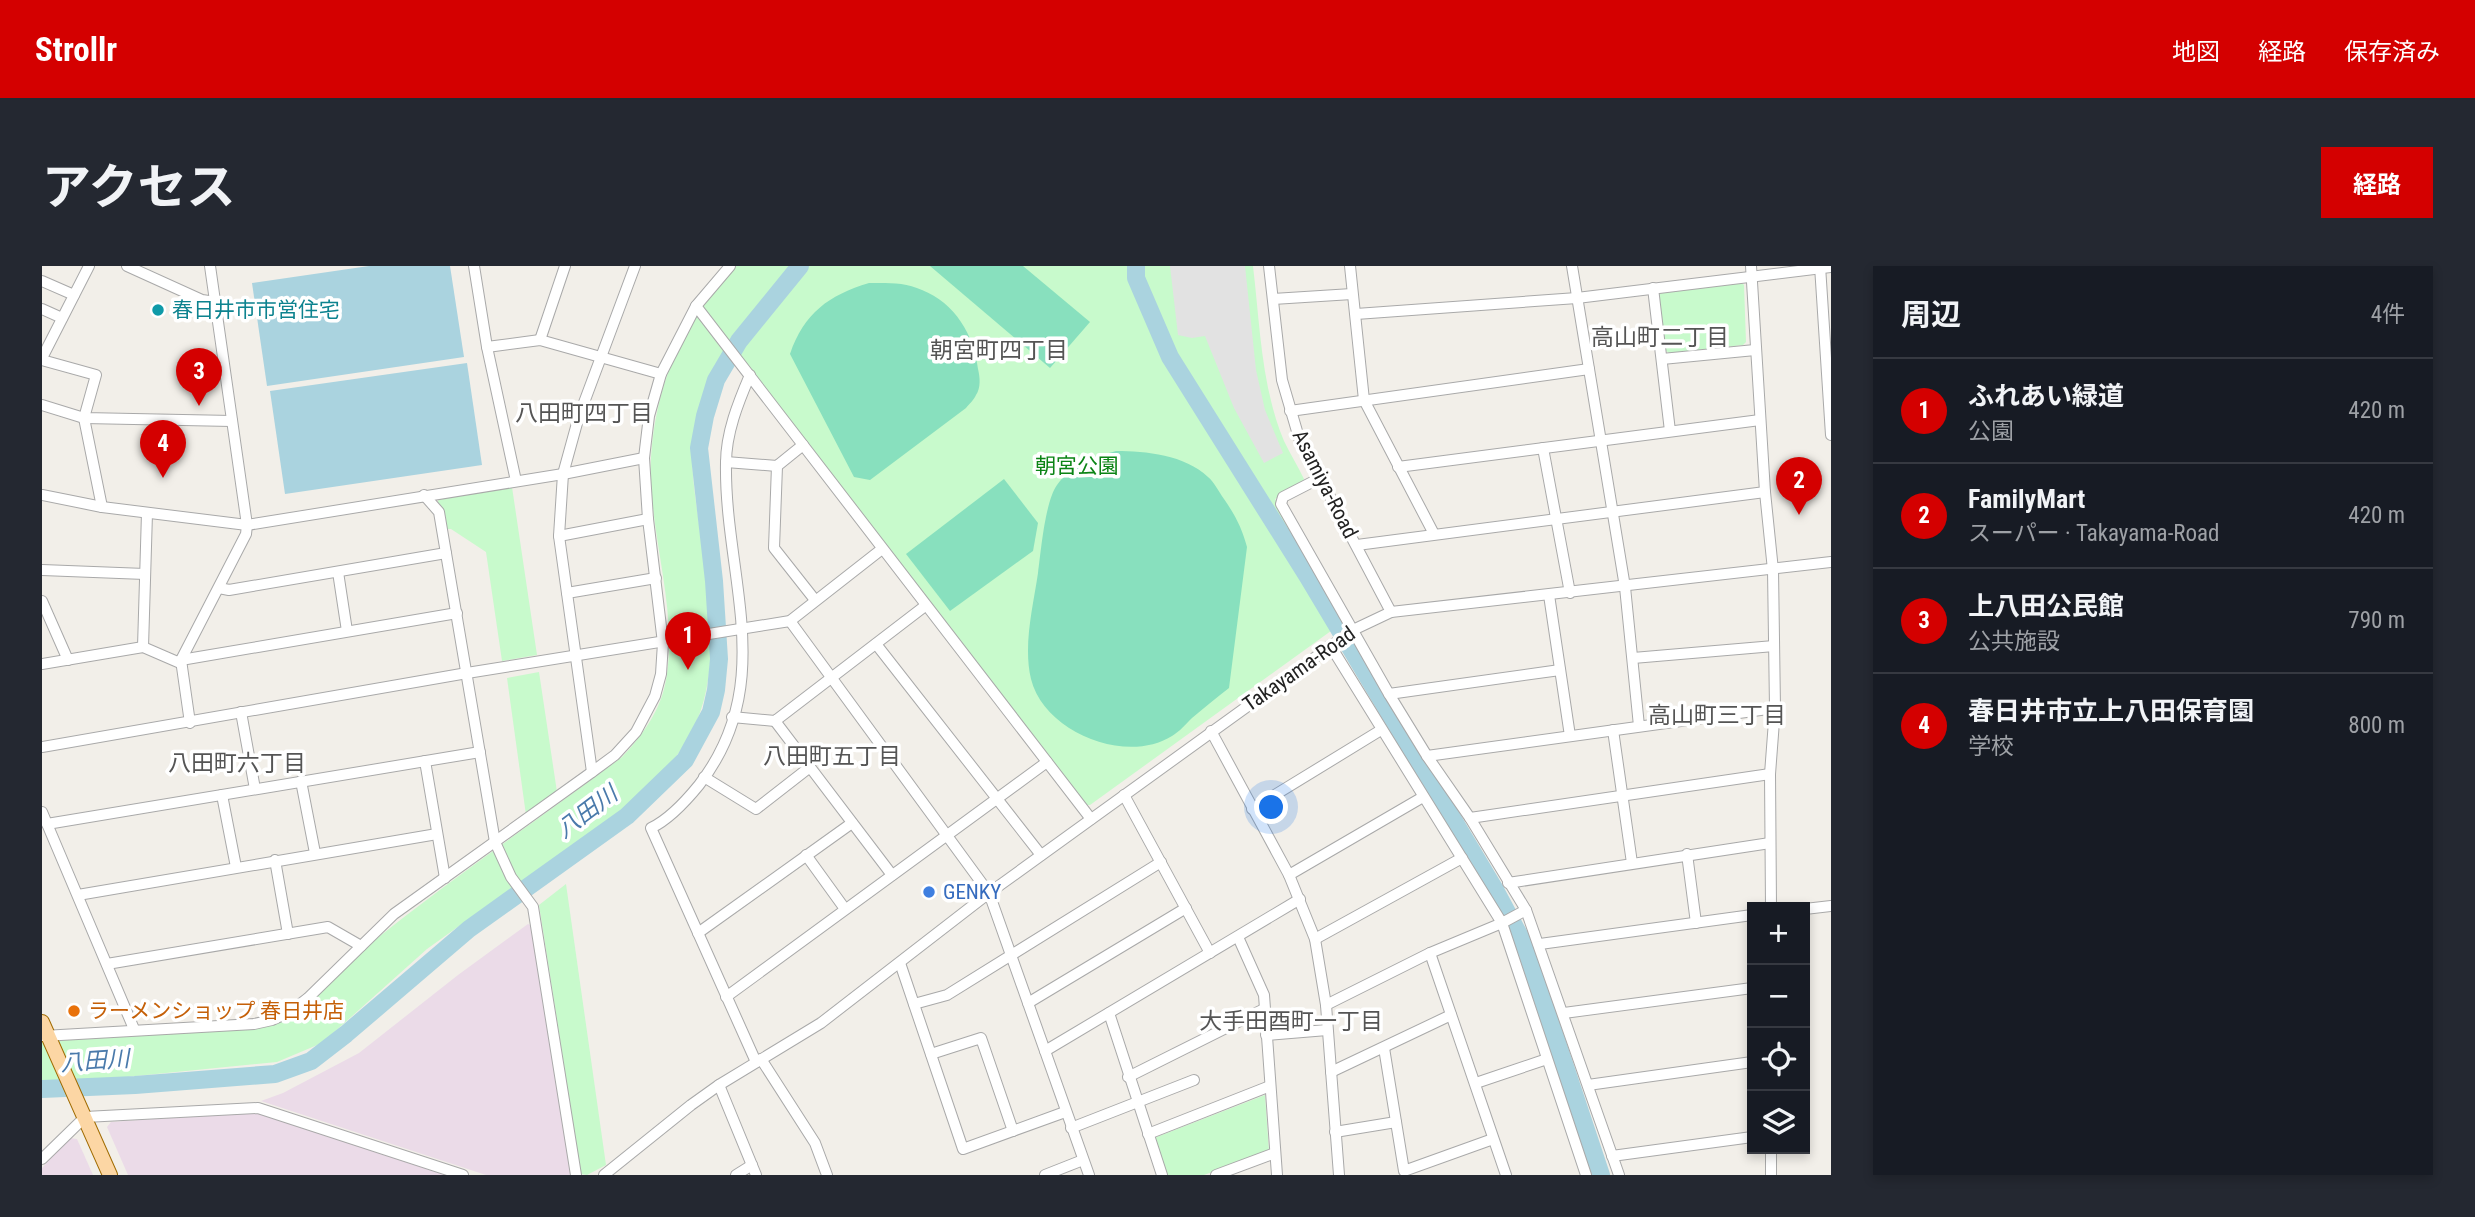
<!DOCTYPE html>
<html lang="ja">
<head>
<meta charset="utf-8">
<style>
	:root { --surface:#171b24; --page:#242831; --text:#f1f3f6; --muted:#9ea1a6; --line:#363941; --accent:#d40000 }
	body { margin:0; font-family:"Roboto Condensed","Noto Sans JP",sans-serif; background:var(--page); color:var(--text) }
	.controls { position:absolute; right:21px; bottom:21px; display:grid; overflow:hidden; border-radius:0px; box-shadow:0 4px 10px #0003 }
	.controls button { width:63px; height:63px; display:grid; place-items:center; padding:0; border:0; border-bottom:2px solid var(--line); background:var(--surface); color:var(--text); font:35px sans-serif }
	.you { position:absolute; left:1230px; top:542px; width:24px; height:24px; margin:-18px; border:5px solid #fff; border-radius:50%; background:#1a73e8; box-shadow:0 0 0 10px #1a73e833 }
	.badge { display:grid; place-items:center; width:46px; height:46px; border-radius:50%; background:var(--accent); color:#fff; font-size:23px; font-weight:700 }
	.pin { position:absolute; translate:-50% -58px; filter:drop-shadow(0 2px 4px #0008) }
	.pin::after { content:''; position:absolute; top:37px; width:24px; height:21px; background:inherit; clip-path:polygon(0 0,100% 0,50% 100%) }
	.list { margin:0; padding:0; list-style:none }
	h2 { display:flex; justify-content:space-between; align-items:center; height:91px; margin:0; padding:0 28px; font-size:30px }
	h2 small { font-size:23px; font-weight:400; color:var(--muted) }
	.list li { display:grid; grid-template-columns:46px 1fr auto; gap:21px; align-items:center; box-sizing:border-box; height:105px; padding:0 28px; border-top:2px solid var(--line) }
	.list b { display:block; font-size:26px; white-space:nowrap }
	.list p { margin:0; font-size:23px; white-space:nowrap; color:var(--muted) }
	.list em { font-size:23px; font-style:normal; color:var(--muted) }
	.icon { flex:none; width:38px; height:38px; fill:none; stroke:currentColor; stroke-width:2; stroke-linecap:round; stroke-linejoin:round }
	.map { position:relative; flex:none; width:1789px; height:909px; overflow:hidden; border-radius:0px }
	header { display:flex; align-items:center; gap:42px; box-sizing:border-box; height:98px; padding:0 35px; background:var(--accent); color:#fff }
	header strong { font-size:33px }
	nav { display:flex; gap:38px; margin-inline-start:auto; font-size:24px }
	.intro { display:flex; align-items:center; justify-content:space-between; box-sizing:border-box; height:168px; padding:0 42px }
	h1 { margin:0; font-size:49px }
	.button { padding:18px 32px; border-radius:0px; background:var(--accent); color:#fff; font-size:24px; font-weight:700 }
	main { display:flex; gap:42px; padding:0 42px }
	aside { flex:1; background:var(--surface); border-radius:0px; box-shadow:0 4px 10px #0003 }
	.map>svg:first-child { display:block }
	.industrial { fill:#ebdbe8 }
	.park { fill:#c8facc }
	.pitch { fill:#88e0be }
	.parking { fill:#e2e2e2 }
	.water { fill:#aad3df }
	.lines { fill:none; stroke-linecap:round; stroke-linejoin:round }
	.river { stroke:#aad3df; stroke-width:18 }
	.minor-casing { stroke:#a9a9a9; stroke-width:12 }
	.major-casing { stroke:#a06b00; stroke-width:16 }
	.minor { stroke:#fff; stroke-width:10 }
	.major { stroke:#fcd6a4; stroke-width:14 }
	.culture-dot { fill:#0f9aa8; stroke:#fff; stroke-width:2.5 }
	.shop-dot { fill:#3f7fe0; stroke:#fff; stroke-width:2.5 }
	.food-dot { fill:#e8710a; stroke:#fff; stroke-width:2.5 }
	.labels { text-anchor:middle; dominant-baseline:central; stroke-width:7; stroke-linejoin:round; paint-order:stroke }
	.culture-label { font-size:21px; fill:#0d838f; stroke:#fff; text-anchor:start }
	.park-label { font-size:21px; fill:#0c8416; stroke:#fff }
	.street-label { font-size:21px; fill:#222; stroke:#fff }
	.shop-label { font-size:21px; fill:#366cbe; stroke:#fff; text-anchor:start }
	.food-label { font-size:21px; fill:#c56008; stroke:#fff; text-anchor:start }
	.neighbourhood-label { font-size:23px; fill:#555; stroke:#fff }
	.water-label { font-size:23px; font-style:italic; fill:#4a7aab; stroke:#fff }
</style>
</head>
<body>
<header>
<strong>Strollr</strong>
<nav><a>地図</a><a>経路</a><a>保存済み</a></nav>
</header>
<div class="intro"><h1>アクセス</h1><a class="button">経路</a></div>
<main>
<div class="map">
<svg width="1789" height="909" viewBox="0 0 1789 909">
	<rect width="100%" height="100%" fill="#f2efe9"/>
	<!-- industrial -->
	<g class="industrial">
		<path d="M 486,658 L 492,661 L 530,909 L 444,909 L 219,835 L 241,827 L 317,787 L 416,709 Z"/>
		<path d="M 212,846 L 403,909 L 86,909 L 65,861 L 69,856 Z"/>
		<path d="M 28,872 L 35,873 L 51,909 L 0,909 L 0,902 Z"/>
	</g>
	<!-- park -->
	<g class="park">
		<path d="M 694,0 L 752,0 C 712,49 667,97 653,161 C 647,189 652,222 656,250 C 664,321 684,403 648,469 C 636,491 620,509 603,527 L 385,683 L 280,777 L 235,796 L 44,815 L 0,815 L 0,773 L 226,760 C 273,745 293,706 329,677 C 410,612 496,554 580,491 C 600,470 619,444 624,414 C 637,341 605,264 609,191 C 612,141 627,91 654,50 C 666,32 681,16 694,0 Z"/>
		<path d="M 767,0 L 1211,0 C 1218,58 1219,120 1242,175 C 1248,188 1256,200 1262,213 L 1261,216 L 1233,233 L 1300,353 L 1300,357 L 1048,539 L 1043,539 L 697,88 Z"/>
		<path d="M 1699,16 L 1702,19 L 1704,76 L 1701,79 L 1627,87 L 1623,84 L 1617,28 L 1620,25 Z"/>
		<path d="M 470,221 L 495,389 L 460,395 L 444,286 L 409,263 L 405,263 L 402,245 L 395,239 L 397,232 Z"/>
		<path d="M 497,406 L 515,526 L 484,549 L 465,412 Z"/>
		<path d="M 524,618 L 564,899 L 545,909 L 539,908 L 497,639 Z"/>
		<path d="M 1223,829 L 1227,885 L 1162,909 L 1124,909 L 1112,872 Z"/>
	</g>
	<!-- pitch -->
	<g class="pitch">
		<path d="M 888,0 L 981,0 L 1048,56 L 1008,102 Z"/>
		<path d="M 827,17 C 845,17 863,16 880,24 C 913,37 932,69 936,103 C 938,111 939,122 934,129 C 932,134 927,138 924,142 L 828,214 L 812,211 L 748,88 C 762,47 787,29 827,17 Z"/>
		<path d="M 1074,185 C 1104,185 1143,189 1166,211 C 1172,216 1177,226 1182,233 C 1193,249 1200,262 1205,281 L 1187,422 C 1174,432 1162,442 1150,452 C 1144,458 1137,466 1130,470 C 1084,499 1002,466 989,413 C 981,379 991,341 996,307 C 999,285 1003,236 1015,219 C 1029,199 1052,191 1074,185 Z"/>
		<path d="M 962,213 L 996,257 L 991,285 L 908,345 L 864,288 Z"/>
	</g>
	<!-- parking -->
	<path class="parking" d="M 1128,0 L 1203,0 L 1214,104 L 1223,144 L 1241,187 L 1222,197 L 1192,142 L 1163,70 L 1150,72 L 1136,69 Z"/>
	<!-- water -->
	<g class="water">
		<path d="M 327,0 L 408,0 L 422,91 L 225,120 L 210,17 Z"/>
		<path d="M 425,97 L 440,199 L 243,228 L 228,125 Z"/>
	</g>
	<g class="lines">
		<!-- river -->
		<g class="river">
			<path d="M 1094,0 L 1094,12 L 1128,91 L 1266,311 L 1452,622 L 1483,680 L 1559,909"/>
			<path d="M 0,823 L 93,819 L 233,808 L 269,795 L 304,768 L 427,663 L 585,550 L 643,494 L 669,446 L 674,424 L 677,393 L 672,315 L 657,182 L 663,150 L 674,114 L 697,75 L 758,0"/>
		</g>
		<!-- minor casing -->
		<g class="minor-casing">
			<g id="minor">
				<path d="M 85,0 L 160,34 L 173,36"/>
				<path d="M 432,0 L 445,81 L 474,215"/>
				<path d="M 1227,0 L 1240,114 L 1257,172 L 1349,346"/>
				<path d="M 1308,0 L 1322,134 L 1392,268"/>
				<path d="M 1530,0 L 1583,321 L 1597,460"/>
				<path d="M 1709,0 L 1723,226 L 1731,304 L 1733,442 L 1728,508 L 1729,641"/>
				<path d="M 1778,0 L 1789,169"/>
				<path d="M 0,15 L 32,29"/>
				<path d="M 1611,22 L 1628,165"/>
				<path d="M 1231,33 L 1310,28"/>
				<path d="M 654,40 L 1049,553"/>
				<path d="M 0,43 L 20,52"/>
				<path d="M 1314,48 L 1535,32 L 1789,1"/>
				<path d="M 498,74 L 523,0"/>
				<path d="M 445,81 L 498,74 L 619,108"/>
				<path d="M 0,92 L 47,0"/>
				<path d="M 1620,93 L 1713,84"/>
				<path d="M 0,94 L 54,109 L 42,152 L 60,241"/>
				<path d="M 708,109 C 696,137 684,167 684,197 C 682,310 737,416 657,519 C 644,535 628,553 609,562 L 714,796"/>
				<path d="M 0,139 L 42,152 L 190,155"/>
				<path d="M 1248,145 L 1547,103"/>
				<path d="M 1501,182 L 1528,327"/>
				<path d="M 684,196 L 735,200 L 761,179"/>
				<path d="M 735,200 L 732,282 L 773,334"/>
				<path d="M 1356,201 L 1718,154"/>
				<path d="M 1278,212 L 1241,231 L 1239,238 L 1347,428 L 1385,490 L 1428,552 L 1484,644 L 1577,909"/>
				<path d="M 0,229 L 60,241 L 205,259 L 521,208 L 602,192"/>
				<path d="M 382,229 L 397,246 L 453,576 L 469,611 L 491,641 L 534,909"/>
				<path d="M 517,270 L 606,253"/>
				<path d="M 1315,279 L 1723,226"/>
				<path d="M 0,304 L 103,308"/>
				<path d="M 296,306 L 305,365"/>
				<path d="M 177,322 L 187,324 L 404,287"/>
				<path d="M 525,327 L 614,312"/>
				<path d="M 1507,329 L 1528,470"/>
				<path d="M 0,335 L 26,394"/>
				<path d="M 748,355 L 947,627 L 1047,909"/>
				<path d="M 834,378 L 999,589"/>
				<path d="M 1288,379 L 1460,657 L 1544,909"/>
				<path d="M 101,381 L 105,247"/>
				<path d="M 1591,392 L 1732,380"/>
				<path d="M 139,394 L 415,347"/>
				<path d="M 0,398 L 101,381 L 138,397"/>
				<path d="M 1347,428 L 1518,404"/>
				<path d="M 199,446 L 213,523"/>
				<path d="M 690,451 L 733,455 L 883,340"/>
				<path d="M 733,455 L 850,609"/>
				<path d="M 148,457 L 139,394 L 204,268 L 205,259 L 168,0"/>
				<path d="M 1571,464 L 1590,597"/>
				<path d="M 1169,465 L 1247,609 L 1273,673 L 1284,739 L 1297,909"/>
				<path d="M 0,481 L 425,407 L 748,355 L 840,283"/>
				<path d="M 1385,490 L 1733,442"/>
				<path d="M 383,495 L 403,612"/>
				<path d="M 550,506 L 517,270 L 521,208 L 537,150 L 593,0"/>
				<path d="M 662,511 L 714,543 L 768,501"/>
				<path d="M 259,515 L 273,587"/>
				<path d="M 180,529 L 194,601"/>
				<path d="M 1082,529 L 1168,687"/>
				<path d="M 1210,543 L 1339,464"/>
				<path d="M 0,546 L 92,763"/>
				<path d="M 1428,552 L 1728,508"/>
				<path d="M 5,558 L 438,486"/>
				<path d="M 1645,588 L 1654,657"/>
				<path d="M 764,589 L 803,643"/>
				<path d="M 233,594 L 246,668"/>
				<path d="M 1247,609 L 1381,531"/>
				<path d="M 1466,617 L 1728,577"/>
				<path d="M 36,629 L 395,568"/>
				<path d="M 1763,643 L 1789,640"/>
				<path d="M 656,667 L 810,557"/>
				<path d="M 1196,671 L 1222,729 L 1235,909"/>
				<path d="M 1273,673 L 1420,592"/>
				<path d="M 1498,678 L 1710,649"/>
				<path d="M 1388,687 L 1464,909"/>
				<path d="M 858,697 L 921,883 L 1023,846"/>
				<path d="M 65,698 L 286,661 L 319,680"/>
				<path d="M 684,731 L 1005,496"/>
				<path d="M 986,737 L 1144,642"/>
				<path d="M 872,738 L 905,729 L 1119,596"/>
				<path d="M 1284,739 L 1388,687 L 1460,657 L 1484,644"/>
				<path d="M 1067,747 L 1120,909"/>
				<path d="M 1522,747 L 1710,722"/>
				<path d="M 1224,769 L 1285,764"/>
				<path d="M 1,770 L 212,758 L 230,754 L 248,746 L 266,732 L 352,648 L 550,506 L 573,489 L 594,466 L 613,430 L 619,408 L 621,377 L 606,253 L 602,192 L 607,150 L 619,108 L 654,40 L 688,0"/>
				<path d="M 1342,782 L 1362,905 L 1451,873"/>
				<path d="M 1003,785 L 1258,633"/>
				<path d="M 889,788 L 939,772 L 971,865"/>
				<path d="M 719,793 L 773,877 L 785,909"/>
				<path d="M 1289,806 L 1409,749"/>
				<path d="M 1086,811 L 1222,743"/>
				<path d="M 1434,817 L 1505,793"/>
				<path d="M 677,819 L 714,909"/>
				<path d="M 1546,819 L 1710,796"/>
				<path d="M 1029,862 L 1152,814"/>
				<path d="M 1293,866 L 1354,856"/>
				<path d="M 1106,868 L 1228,820"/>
				<path d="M 1570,890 L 1710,871"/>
				<path d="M 0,893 L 43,851 L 216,842 L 421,909"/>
				<path d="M 562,909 L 649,839 L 677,819 L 779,757 L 947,627 L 1311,364 L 1349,346 L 1789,296"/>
				<path d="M 694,909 L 710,899"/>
				<path d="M 1003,909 L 1041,894"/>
				<path d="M 1174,909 L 1233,887"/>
				<path d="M 1729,909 L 1729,883"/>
			</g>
		</g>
		<!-- major casing -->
		<g class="major-casing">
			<path id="major" d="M 0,756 L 68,909"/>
		</g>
		<!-- minor -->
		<use href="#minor" class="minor"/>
		<!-- major -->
		<use href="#major" class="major"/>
	</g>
	<!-- markers -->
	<circle class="culture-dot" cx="116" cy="44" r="7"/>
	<circle class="shop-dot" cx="887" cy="626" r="7"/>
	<circle class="food-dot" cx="32" cy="745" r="7"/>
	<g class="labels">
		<!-- culture labels -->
		<g class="culture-label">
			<text x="130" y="44">春日井市市営住宅</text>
		</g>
		<!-- park labels -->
		<g class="park-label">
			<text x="1035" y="200">朝宮公園</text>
		</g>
		<!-- street labels -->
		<g class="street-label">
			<text transform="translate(1283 218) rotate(63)">Asamiya-Road</text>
			<text transform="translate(1257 403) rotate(-35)">Takayama-Road</text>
		</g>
		<!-- shop labels -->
		<g class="shop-label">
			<text x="901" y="626">GENKY</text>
		</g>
		<!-- food labels -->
		<g class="food-label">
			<text x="46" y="745">ラーメンショップ 春日井店</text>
		</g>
		<!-- neighbourhood labels -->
		<g class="neighbourhood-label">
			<text x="1618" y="71">高山町二丁目</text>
			<text x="957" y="84">朝宮町四丁目</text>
			<text x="542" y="147">八田町四丁目</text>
			<text x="1675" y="449">高山町三丁目</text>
			<text x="790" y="490">八田町五丁目</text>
			<text x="195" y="497">八田町六丁目</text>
			<text x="1249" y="755">大手田酉町一丁目</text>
		</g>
		<!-- water labels -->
		<g class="water-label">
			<text transform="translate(545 546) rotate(-37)">八田川</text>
			<text transform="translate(53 795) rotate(-4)">八田川</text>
		</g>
	</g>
</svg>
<div class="controls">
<button>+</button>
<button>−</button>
<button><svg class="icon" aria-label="locate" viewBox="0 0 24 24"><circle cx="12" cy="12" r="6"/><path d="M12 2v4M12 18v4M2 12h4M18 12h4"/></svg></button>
<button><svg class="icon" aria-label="layers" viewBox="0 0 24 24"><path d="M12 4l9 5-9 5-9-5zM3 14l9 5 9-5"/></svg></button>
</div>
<div class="you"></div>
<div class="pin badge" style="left:646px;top:404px">1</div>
<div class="pin badge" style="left:1757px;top:249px">2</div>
<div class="pin badge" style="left:157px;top:140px">3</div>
<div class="pin badge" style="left:121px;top:212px">4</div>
</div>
<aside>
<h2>周辺<small>4件</small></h2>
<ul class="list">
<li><span class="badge">1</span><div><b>ふれあい緑道</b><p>公園</p></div><em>420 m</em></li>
<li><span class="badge">2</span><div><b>FamilyMart</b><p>スーパー · Takayama-Road</p></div><em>420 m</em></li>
<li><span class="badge">3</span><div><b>上八田公民館</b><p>公共施設</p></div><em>790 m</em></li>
<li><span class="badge">4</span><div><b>春日井市立上八田保育園</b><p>学校</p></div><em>800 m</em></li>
</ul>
</aside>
</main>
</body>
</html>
